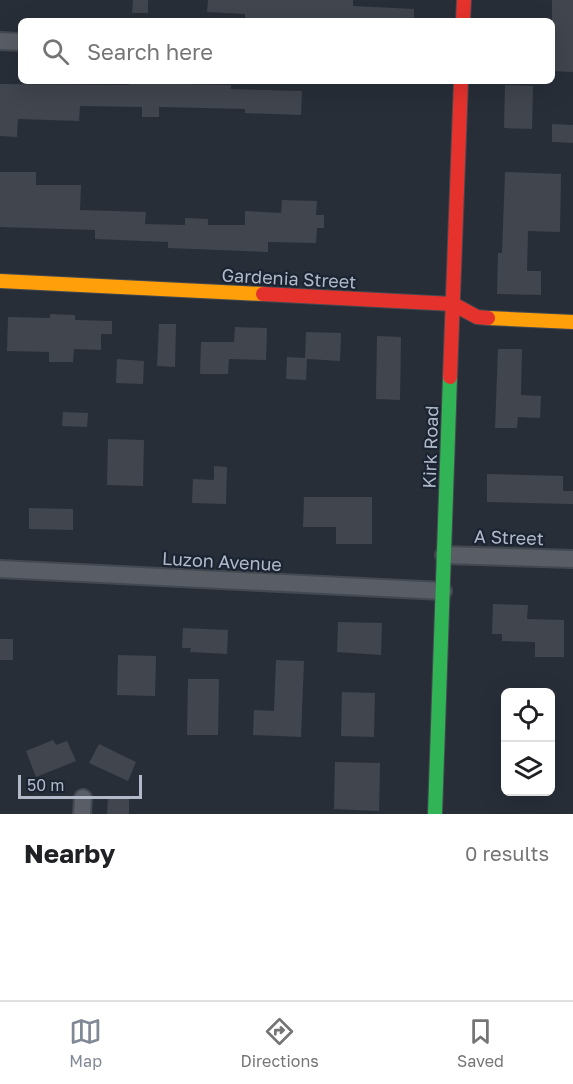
<!DOCTYPE html>
<html lang="en">
<head>
<meta charset="utf-8">
<style>
	:root { --surface:#fff; --page:#f2f2f2; --text:#202124; --muted:#757577; --line:#e0e0e0; --accent:#828996 }
	body { margin:0; font-family:"Golos Text",sans-serif; background:var(--page); color:var(--text) }
	.controls { position:absolute; right:18px; bottom:18px; display:grid; overflow:hidden; border-radius:9px; box-shadow:0 6px 24px #0002 }
	.controls button { width:54px; height:54px; display:grid; place-items:center; padding:0; border:0; border-bottom:2px solid var(--line); background:var(--surface); color:var(--text); font:30px sans-serif }
	.scale { position:absolute; left:18px; bottom:15px; width:124px; box-sizing:border-box; padding-left:6px; border:3px solid #b2bac9; border-top:0; font-size:16px; line-height:21px; white-space:nowrap; color:#b2bac9; -webkit-text-stroke:4px #1b2432; paint-order:stroke }
	.list { margin:0; padding:0; list-style:none }
	h2 { display:flex; justify-content:space-between; align-items:center; height:78px; margin:0; padding:0 24px; font-size:26px }
	h2 small { font-size:20px; font-weight:400; color:var(--muted) }
	.icon { flex:none; width:33px; height:33px; fill:none; stroke:currentColor; stroke-width:2; stroke-linecap:round; stroke-linejoin:round }
	.map { position:relative; flex:none; width:573px; height:814px; overflow:hidden }
	.search { position:absolute; background:var(--surface); box-shadow:0 6px 24px #0002; left:18px; right:18px; top:18px; height:66px; display:flex; align-items:center; gap:15px; box-sizing:border-box; padding:0 21px; border-radius:9px; color:var(--muted); font-size:22px }
	.sheet { height:186px; background:var(--surface) }
	nav { display:flex; justify-content:space-around; align-items:center; box-sizing:border-box; height:84px; border-top:2px solid var(--line); background:var(--surface); font-size:16px; color:var(--muted) }
	nav a { display:grid; justify-items:center; gap:3px }
	nav .on { color:var(--accent) }
	.map>svg:first-child { display:block }
	.building { fill:#40454e }
	.lines { fill:none; stroke-linecap:round; stroke-linejoin:round }
	.street-casing { stroke:#444951; stroke-width:20 }
	.fast-casing { stroke:#444951; stroke-width:16 }
	.slow-casing { stroke:#444951; stroke-width:16 }
	.jam-casing { stroke:#444951; stroke-width:16 }
	.street { stroke:#595d65; stroke-width:16 }
	.fast { stroke:#30b455; stroke-width:14 }
	.slow { stroke:#ff9f0a; stroke-width:14 }
	.jam { stroke:#e5322d; stroke-width:14 }
	.labels { text-anchor:middle; dominant-baseline:central; stroke-width:4.5; stroke-linejoin:round; paint-order:stroke }
	.street-label { font-size:18px; fill:#b2bac9; stroke:#1b2432 }
</style>
</head>
<body>
<div class="map">
<svg width="573" height="814" viewBox="0 0 573 814">
	<rect width="100%" height="100%" fill="#282e38"/>
	<!-- building -->
	<g class="building">
		<path d="M 133,0 L 148,0 L 148,13 L 132,13 Z"/>
		<path d="M 208,0 L 353,0 L 353,6 L 414,9 L 414,21 L 245,18 L 245,14 L 207,12 Z"/>
		<path d="M 552,0 L 573,0 L 573,72 L 552,71 Z"/>
		<path d="M 129,83 L 231,85 L 231,89 L 302,91 L 301,115 L 245,113 L 245,109 L 159,107 L 159,117 L 142,117 L 142,107 L 80,106 L 79,121 L 18,119 L 17,137 L 0,136 L 0,84 L 129,85 Z"/>
		<path d="M 505,85 L 533,86 L 532,129 L 504,128 Z"/>
		<path d="M 552,124 L 573,125 L 573,143 L 552,142 Z"/>
		<path d="M 0,172 L 36,172 L 36,185 L 81,185 L 80,210 L 146,212 L 145,224 L 185,225 L 185,218 L 208,219 L 208,225 L 245,225 L 245,211 L 281,213 L 282,200 L 317,201 L 316,215 L 324,215 L 324,228 L 317,228 L 316,243 L 268,242 L 268,252 L 168,248 L 168,242 L 95,239 L 95,230 L 0,227 Z"/>
		<path d="M 505,172 L 561,174 L 560,232 L 528,231 L 527,271 L 541,271 L 541,295 L 497,294 L 498,253 L 502,253 Z"/>
		<path d="M 50,314 L 75,315 L 75,320 L 112,321 L 112,334 L 101,334 L 101,350 L 74,349 L 73,362 L 49,362 L 49,352 L 7,351 L 8,317 L 50,318 Z"/>
		<path d="M 159,324 L 176,324 L 175,367 L 157,366 Z"/>
		<path d="M 235,327 L 267,328 L 266,360 L 229,359 L 228,374 L 200,374 L 201,342 L 234,342 Z"/>
		<path d="M 306,332 L 341,333 L 340,361 L 307,359 L 306,380 L 286,379 L 287,357 L 305,358 Z"/>
		<path d="M 377,336 L 401,337 L 400,400 L 376,399 Z"/>
		<path d="M 498,349 L 522,349 L 521,395 L 541,396 L 540,418 L 518,417 L 517,428 L 495,428 Z"/>
		<path d="M 117,359 L 144,361 L 143,384 L 116,383 Z"/>
		<path d="M 63,412 L 88,413 L 87,427 L 62,426 Z"/>
		<path d="M 108,439 L 144,440 L 143,486 L 107,485 Z"/>
		<path d="M 214,466 L 227,467 L 226,504 L 192,503 L 193,479 L 214,480 Z"/>
		<path d="M 487,474 L 563,476 L 563,491 L 573,491 L 573,504 L 487,502 Z"/>
		<path d="M 304,497 L 372,497 L 372,544 L 336,544 L 336,527 L 303,527 Z"/>
		<path d="M 29,508 L 73,509 L 73,530 L 29,529 Z"/>
		<path d="M 493,604 L 528,605 L 527,619 L 564,620 L 564,657 L 535,657 L 535,642 L 502,641 L 502,634 L 492,634 Z"/>
		<path d="M 338,622 L 382,623 L 381,655 L 337,652 Z"/>
		<path d="M 183,628 L 228,630 L 227,654 L 190,652 L 191,648 L 182,648 Z"/>
		<rect x="0" y="639" width="13" height="21"/>
		<path d="M 118,655 L 156,656 L 155,696 L 117,695 Z"/>
		<path d="M 276,660 L 304,661 L 301,737 L 253,735 L 254,710 L 274,711 Z"/>
		<path d="M 188,679 L 219,679 L 218,735 L 187,735 Z"/>
		<path d="M 342,692 L 375,693 L 374,737 L 341,736 Z"/>
		<path d="M 53,740 L 56,745 L 67,741 L 76,761 L 36,777 L 26,751 Z"/>
		<path d="M 99,744 L 136,762 L 128,781 L 89,763 Z"/>
		<path d="M 335,762 L 380,763 L 379,811 L 334,809 Z"/>
		<path d="M 108,796 L 129,797 L 129,814 L 107,814 Z"/>
	</g>
	<g class="lines">
		<!-- street casing -->
		<g class="street-casing">
			<g id="street">
				<path d="M 0,41 L 21,42"/>
				<path d="M 444,555 L 573,559"/>
				<path d="M 0,569 L 443,591"/>
				<path d="M 82,814 L 83,798"/>
			</g>
		</g>
		<!-- fast casing -->
		<g class="fast-casing">
			<path id="fast" d="M 435,814 L 450,377"/>
		</g>
		<!-- slow casing -->
		<g class="slow-casing">
			<g id="slow">
				<path d="M 0,281 L 263,294"/>
				<path d="M 488,318 L 573,322"/>
			</g>
		</g>
		<!-- jam casing -->
		<g class="jam-casing">
			<g id="jam">
				<path d="M 463,21 L 464,0"/>
				<path d="M 263,294 L 453,304 L 477,317 L 488,318"/>
				<path d="M 450,377 L 461,81"/>
			</g>
		</g>
		<!-- street -->
		<use href="#street" class="street"/>
		<!-- fast -->
		<use href="#fast" class="fast"/>
		<!-- slow -->
		<use href="#slow" class="slow"/>
		<!-- jam -->
		<use href="#jam" class="jam"/>
	</g>
	<g class="labels">
		<!-- street labels -->
		<g class="street-label">
			<text transform="translate(289 278) rotate(3)">Gardenia Street</text>
			<text transform="translate(430 447) rotate(-88)">Kirk Road</text>
			<text transform="translate(509 537) rotate(2)">A Street</text>
			<text transform="translate(222 561) rotate(3)">Luzon Avenue</text>
		</g>
	</g>
</svg>
<div class="controls">
<button><svg class="icon" aria-label="locate" viewBox="0 0 24 24"><circle cx="12" cy="12" r="6"/><path d="M12 2v4M12 18v4M2 12h4M18 12h4"/></svg></button>
<button><svg class="icon" aria-label="layers" viewBox="0 0 24 24"><path d="M12 4l9 5-9 5-9-5zM3 14l9 5 9-5"/></svg></button>
</div>
<div class="scale">50 m</div>
<div class="search"><svg class="icon" aria-label="search" viewBox="0 0 24 24"><circle cx="10" cy="10" r="6"/><path d="M15 15l6 6"/></svg>Search here</div>
</div>
<section class="sheet">
<h2>Nearby<small>0 results</small></h2>
<ul class="list">
</ul>
</section>
<nav>
<a class="on"><svg class="icon" aria-label="map" viewBox="0 0 24 24"><path d="M3 6l6-2 6 2 6-2v14l-6 2-6-2-6 2zM9 4v14M15 6v14"/></svg>Map</a>
<a><svg class="icon" aria-label="directions" viewBox="0 0 24 24"><path d="M12 3l9 9-9 9-9-9zM9 14v-3h6M13 9l2 2-2 2"/></svg>Directions</a>
<a><svg class="icon" aria-label="saved" viewBox="0 0 24 24"><path d="M7 4h10v16l-5-4-5 4z"/></svg>Saved</a>
</nav>
</body>
</html>
